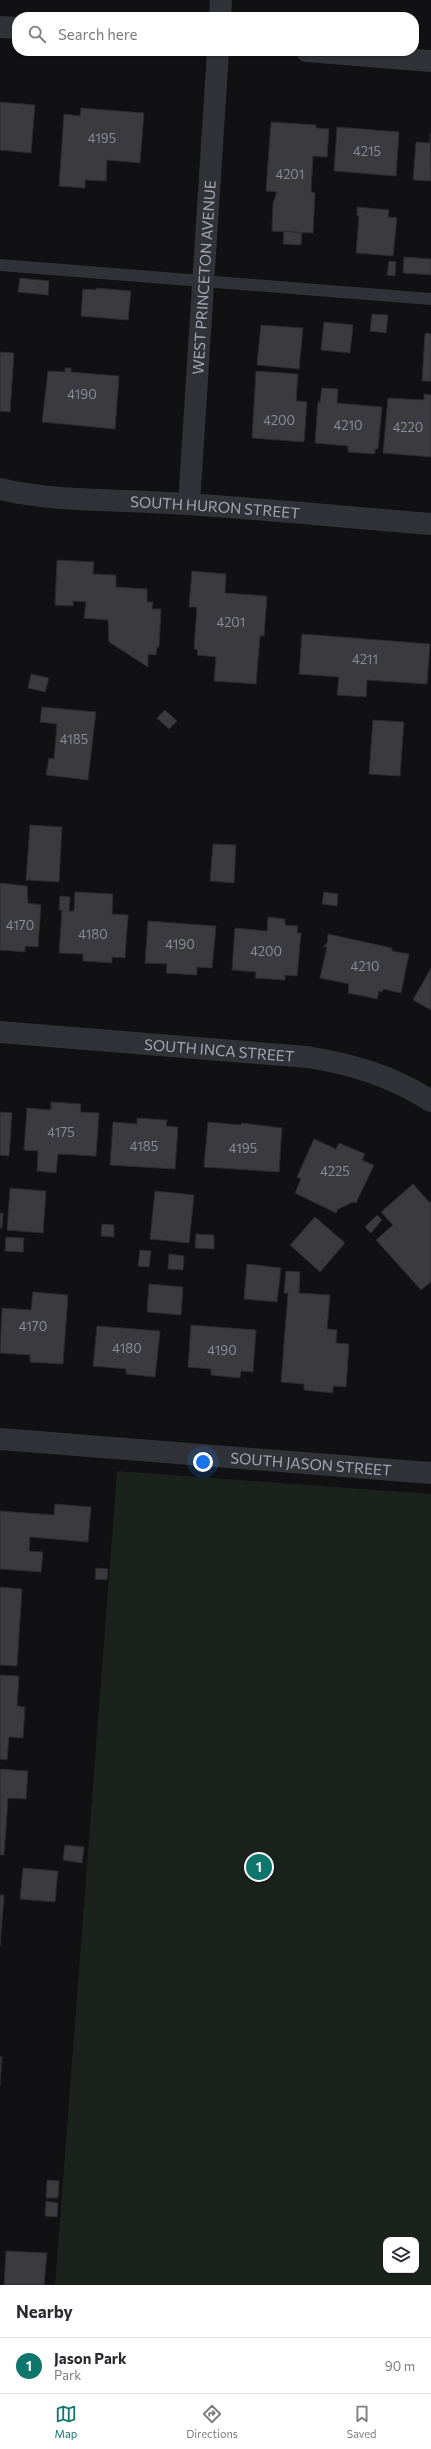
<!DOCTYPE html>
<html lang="en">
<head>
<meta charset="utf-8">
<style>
	:root { --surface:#fff; --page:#f7f7f7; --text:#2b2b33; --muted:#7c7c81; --line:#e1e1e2; --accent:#0f766e }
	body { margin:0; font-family:Commissioner,sans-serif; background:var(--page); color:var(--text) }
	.controls { position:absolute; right:12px; bottom:12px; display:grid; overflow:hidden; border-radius:8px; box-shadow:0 1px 3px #0004 }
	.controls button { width:36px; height:36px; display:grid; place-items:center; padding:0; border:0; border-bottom:1px solid var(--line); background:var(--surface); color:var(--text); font:20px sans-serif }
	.you { position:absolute; left:203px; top:1462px; width:14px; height:14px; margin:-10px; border:3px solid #fff; border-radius:50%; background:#1a73e8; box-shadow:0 0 0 6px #1a73e833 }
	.badge { display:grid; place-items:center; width:26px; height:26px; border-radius:50%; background:var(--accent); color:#fff; font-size:13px; font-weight:700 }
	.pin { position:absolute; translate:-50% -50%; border:2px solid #fff; box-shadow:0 1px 4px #0006 }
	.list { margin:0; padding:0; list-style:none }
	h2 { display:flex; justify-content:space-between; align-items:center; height:52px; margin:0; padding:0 16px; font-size:17px }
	h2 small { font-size:13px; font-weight:400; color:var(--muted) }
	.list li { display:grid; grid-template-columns:26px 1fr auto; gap:12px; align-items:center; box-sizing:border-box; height:56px; padding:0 16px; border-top:1px solid var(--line) }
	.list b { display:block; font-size:15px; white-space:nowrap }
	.list p { margin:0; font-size:13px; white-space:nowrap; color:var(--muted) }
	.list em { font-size:13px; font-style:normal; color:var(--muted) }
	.icon { flex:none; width:22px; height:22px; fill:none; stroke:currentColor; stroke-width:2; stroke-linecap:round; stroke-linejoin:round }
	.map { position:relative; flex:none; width:431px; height:2285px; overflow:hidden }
	.search { position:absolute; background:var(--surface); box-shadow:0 1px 3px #0004; left:12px; right:12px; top:12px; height:44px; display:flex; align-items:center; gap:10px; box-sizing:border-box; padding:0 14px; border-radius:16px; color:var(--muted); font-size:15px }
	.sheet { height:108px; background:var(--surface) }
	nav { display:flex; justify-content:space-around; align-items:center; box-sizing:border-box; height:56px; border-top:1px solid var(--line); background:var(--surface); font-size:11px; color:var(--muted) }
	nav a { display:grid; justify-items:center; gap:2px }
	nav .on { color:var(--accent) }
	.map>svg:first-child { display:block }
	.green { fill:#1b221c; fill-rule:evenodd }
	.building { fill:#3b3b3f; stroke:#2b2a2e }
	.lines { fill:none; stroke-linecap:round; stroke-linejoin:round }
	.lane { stroke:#313237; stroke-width:12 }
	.street { stroke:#313237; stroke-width:22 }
	.labels { text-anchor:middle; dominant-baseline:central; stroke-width:3.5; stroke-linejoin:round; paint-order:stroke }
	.number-label { font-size:13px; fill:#888b96 }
	.street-label { font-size:15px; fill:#a2a6b3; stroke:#0c0b0d }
</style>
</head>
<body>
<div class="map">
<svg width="431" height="2285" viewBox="0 0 431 2285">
	<rect width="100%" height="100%" fill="#111012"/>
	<!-- green -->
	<path class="green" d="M 117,1471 L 431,1494 L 431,2285 L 55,2285 ZM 386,2240 L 416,2240 L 416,2270 L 386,2270 Z"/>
	<!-- building -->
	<g class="building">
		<path d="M 0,102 L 35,105 L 31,153 L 0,150 Z"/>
		<path d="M 81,108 L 144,113 L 140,163 L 107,160 L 106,181 L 85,180 L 85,188 L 59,186 L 64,114 L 80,116 Z"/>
		<path d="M 271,122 L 316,125 L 316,128 L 329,129 L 327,157 L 313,156 L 311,192 L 315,193 L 313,233 L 272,231 L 273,203 L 277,192 L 266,191 Z"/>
		<path d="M 337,127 L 399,132 L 396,176 L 334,171 Z"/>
		<path d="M 430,133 L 431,181 L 413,180 L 416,142 L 430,143 Z"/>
		<path d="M 357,207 L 389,210 L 388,217 L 397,218 L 393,256 L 356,253 L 359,216 L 357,215 Z"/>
		<path d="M 284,231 L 302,233 L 301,245 L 283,244 Z"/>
		<path d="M 404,257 L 431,259 L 431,275 L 403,273 Z"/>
		<path d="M 389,261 L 396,262 L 395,276 L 387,275 Z"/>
		<path d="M 20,278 L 49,281 L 48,295 L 18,292 Z"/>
		<path d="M 96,288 L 131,291 L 128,320 L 81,316 L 83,289 L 96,290 Z"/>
		<path d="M 372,314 L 388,315 L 386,333 L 370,331 Z"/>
		<path d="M 324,322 L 353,325 L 350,353 L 321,350 Z"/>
		<path d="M 261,325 L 303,328 L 299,369 L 257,365 Z"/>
		<path d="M 428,333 L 431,334 L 431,381 L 422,381 L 425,334 Z"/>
		<path d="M 0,352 L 14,353 L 10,412 L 0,411 Z"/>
		<path d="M 65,368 L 71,368 L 71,372 L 119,376 L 115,429 L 42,422 L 48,371 L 65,372 Z"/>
		<path d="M 256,371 L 298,374 L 296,401 L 307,402 L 304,442 L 252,438 Z"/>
		<path d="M 322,388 L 338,389 L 337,403 L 382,407 L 378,449 L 375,449 L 375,454 L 348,452 L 348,446 L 315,443 L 318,402 L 320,402 Z"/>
		<path d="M 424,394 L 431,395 L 431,457 L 383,453 L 388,398 L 424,400 Z"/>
		<path d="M 57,560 L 94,562 L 93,574 L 116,575 L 116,587 L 147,589 L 147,602 L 153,602 L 152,609 L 161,609 L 159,647 L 157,647 L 156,655 L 148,654 L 148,667 L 109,642 L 108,620 L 84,618 L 86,602 L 73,601 L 73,606 L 55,605 Z"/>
		<path d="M 192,571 L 226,574 L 225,593 L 267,596 L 264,636 L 260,636 L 256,684 L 214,681 L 216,657 L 197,655 L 198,650 L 194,649 L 197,607 L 189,607 Z"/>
		<path d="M 302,634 L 430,644 L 427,684 L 367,680 L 366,697 L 337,695 L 339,677 L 299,674 Z"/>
		<path d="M 31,674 L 49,678 L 45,692 L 28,688 Z"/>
		<path d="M 42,707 L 96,712 L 88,780 L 46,775 L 49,758 L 54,759 L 57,724 L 40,722 Z"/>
		<path d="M 165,710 L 177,721 L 169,729 L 157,718 Z"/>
		<path d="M 373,720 L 404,722 L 400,776 L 369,774 Z"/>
		<path d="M 30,825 L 62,827 L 59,882 L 26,880 Z"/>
		<path d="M 213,844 L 236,845 L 234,883 L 210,881 Z"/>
		<path d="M 0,883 L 27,886 L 28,903 L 41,905 L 38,947 L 25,946 L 25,952 L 0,950 Z"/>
		<path d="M 75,892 L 113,894 L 112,914 L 128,915 L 125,958 L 112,957 L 112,963 L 83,961 L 83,954 L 59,953 L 62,910 L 59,910 L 60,896 L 70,897 L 69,911 L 74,911 Z"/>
		<path d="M 324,892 L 338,894 L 337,906 L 322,904 Z"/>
		<path d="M 268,917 L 285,919 L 285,925 L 298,926 L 297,933 L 301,933 L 297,976 L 285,975 L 285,980 L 255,978 L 256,972 L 232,970 L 235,928 L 267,931 Z"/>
		<path d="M 148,921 L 216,926 L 212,968 L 197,967 L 197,975 L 166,973 L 167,964 L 145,963 Z"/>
		<path d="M 328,934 L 392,948 L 392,951 L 409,954 L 401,993 L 383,989 L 382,992 L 379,991 L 377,999 L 348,993 L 349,984 L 320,978 L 327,947 L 323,947 L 327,943 Z"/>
		<path d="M 431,968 L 431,1010 L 413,1000 Z"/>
		<path d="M 51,1102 L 81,1104 L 80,1112 L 99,1113 L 96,1156 L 58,1154 L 56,1173 L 37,1171 L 38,1151 L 24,1150 L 27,1108 L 51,1110 Z"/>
		<path d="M 0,1112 L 12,1113 L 9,1156 L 0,1155 Z"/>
		<path d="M 137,1118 L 167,1120 L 166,1126 L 178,1127 L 175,1169 L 110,1165 L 113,1122 L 137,1124 Z"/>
		<path d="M 208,1122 L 241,1125 L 241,1123 L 282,1128 L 279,1172 L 204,1167 Z"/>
		<path d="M 314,1139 L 336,1149 L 339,1143 L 365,1154 L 362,1160 L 374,1165 L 356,1203 L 353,1202 L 338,1209 L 336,1213 L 295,1193 L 301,1179 L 297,1177 Z"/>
		<path d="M 413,1184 L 429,1202 L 431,1201 L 431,1282 L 421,1290 L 376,1240 L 393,1225 L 381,1212 Z"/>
		<path d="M 10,1188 L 46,1191 L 43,1233 L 7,1230 Z"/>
		<path d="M 155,1191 L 194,1195 L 189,1243 L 150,1239 Z"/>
		<path d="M 0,1213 L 3,1213 L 2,1228 L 0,1228 Z"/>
		<path d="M 377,1215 L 382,1220 L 371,1233 L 365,1227 Z"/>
		<path d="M 315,1217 L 345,1243 L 320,1272 L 290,1245 Z"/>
		<path d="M 102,1224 L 114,1225 L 114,1237 L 101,1236 Z"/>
		<path d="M 196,1234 L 214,1235 L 214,1249 L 195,1248 Z"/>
		<path d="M 6,1237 L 24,1238 L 23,1252 L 5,1251 Z"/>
		<path d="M 140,1250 L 151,1251 L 149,1267 L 138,1266 Z"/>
		<path d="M 169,1254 L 184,1256 L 183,1270 L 168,1269 Z"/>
		<path d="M 247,1264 L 281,1268 L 277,1302 L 244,1299 Z"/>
		<path d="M 286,1271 L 300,1272 L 299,1293 L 330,1295 L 327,1329 L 337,1330 L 336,1343 L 349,1344 L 346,1387 L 333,1386 L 333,1393 L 304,1390 L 304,1384 L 281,1382 L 288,1293 L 284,1293 Z"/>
		<path d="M 149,1284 L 183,1287 L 181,1315 L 147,1312 Z"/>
		<path d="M 33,1292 L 68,1295 L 63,1364 L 30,1362 L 30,1355 L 0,1353 L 2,1308 L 31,1310 Z"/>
		<path d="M 191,1325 L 256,1330 L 253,1372 L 241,1371 L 240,1378 L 211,1375 L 211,1369 L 188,1367 Z"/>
		<path d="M 97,1326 L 160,1331 L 155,1377 L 126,1374 L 126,1369 L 93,1366 Z"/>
		<path d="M 55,1504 L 91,1507 L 88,1542 L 30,1537 L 29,1551 L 43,1552 L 41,1572 L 0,1569 L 0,1511 L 54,1515 Z"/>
		<path d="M 96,1568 L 108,1569 L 107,1580 L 95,1579 Z"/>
		<path d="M 0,1587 L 22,1589 L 17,1666 L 0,1665 Z"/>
		<path d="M 0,1675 L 19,1676 L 17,1706 L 25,1707 L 23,1738 L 9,1737 L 7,1760 L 0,1759 Z"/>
		<path d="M 0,1769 L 28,1771 L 26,1799 L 8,1798 L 4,1855 L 0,1855 Z"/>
		<path d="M 65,1845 L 84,1847 L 82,1863 L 63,1860 Z"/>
		<path d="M 23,1868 L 58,1871 L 55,1902 L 20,1899 Z"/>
		<path d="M 0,1895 L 4,1895 L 0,1947 Z"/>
		<path d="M 0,2057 L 2,2057 L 0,2086 Z"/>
		<path d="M 47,2180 L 59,2181 L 58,2198 L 46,2198 Z"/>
		<path d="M 46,2201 L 58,2203 L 57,2217 L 45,2216 Z"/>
		<path d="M 6,2251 L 47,2253 L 44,2285 L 4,2285 Z"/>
	</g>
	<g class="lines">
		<!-- lane -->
		<path class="lane" d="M 0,265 L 431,299"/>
		<!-- street -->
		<g class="street">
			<path d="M 220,17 L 221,0"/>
			<path d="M 0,27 L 17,28"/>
			<path d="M 307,51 L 431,61"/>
			<path id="s1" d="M 0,489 C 54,502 113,499 169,503 C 256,508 344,517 431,524"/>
			<path id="s2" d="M 189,504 L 218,51"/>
			<path id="s3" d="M 0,1032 L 307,1057 C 352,1064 392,1076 431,1101"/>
			<path id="s4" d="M 0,1439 L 431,1473"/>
		</g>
	</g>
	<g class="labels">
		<!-- number labels -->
		<g class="number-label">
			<text x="102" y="138">4195</text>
			<text x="367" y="151">4215</text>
			<text x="290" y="174">4201</text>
			<text x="82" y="394">4190</text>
			<text x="279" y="420">4200</text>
			<text x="348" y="425">4210</text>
			<text x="408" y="427">4220</text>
			<text x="231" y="622">4201</text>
			<text x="365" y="659">4211</text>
			<text x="74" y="739">4185</text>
			<text x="20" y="925">4170</text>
			<text x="93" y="934">4180</text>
			<text x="180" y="944">4190</text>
			<text x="266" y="951">4200</text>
			<text x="365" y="966">4210</text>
			<text x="61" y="1132">4175</text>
			<text x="144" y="1146">4185</text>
			<text x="243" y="1148">4195</text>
			<text x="335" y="1171">4225</text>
			<text x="33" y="1326">4170</text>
			<text x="127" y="1348">4180</text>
			<text x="222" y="1350">4190</text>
		</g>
		<!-- street labels -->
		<g class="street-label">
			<text stroke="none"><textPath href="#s2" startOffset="227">WEST PRINCETON AVENUE</textPath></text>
			<text stroke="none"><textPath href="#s1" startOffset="216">SOUTH HURON STREET</textPath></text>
			<text stroke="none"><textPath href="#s3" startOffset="220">SOUTH INCA STREET</textPath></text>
			<text stroke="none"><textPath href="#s4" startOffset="312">SOUTH JASON STREET</textPath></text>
		</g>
	</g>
</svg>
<div class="controls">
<button><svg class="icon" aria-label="layers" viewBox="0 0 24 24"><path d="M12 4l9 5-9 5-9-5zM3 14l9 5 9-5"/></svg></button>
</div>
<div class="you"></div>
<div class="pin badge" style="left:259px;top:1867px">1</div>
<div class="search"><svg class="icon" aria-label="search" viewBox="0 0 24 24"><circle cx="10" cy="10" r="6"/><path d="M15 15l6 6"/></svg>Search here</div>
</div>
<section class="sheet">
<h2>Nearby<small></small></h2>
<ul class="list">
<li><span class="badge">1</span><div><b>Jason Park</b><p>Park</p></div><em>90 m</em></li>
</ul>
</section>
<nav>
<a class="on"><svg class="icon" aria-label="map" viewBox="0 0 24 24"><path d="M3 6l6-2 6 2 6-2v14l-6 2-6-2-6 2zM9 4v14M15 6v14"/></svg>Map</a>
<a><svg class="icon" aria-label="directions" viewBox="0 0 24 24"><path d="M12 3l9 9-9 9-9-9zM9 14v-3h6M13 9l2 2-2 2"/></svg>Directions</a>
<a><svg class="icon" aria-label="saved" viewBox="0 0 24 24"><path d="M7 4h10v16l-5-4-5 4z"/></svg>Saved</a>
</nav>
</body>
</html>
